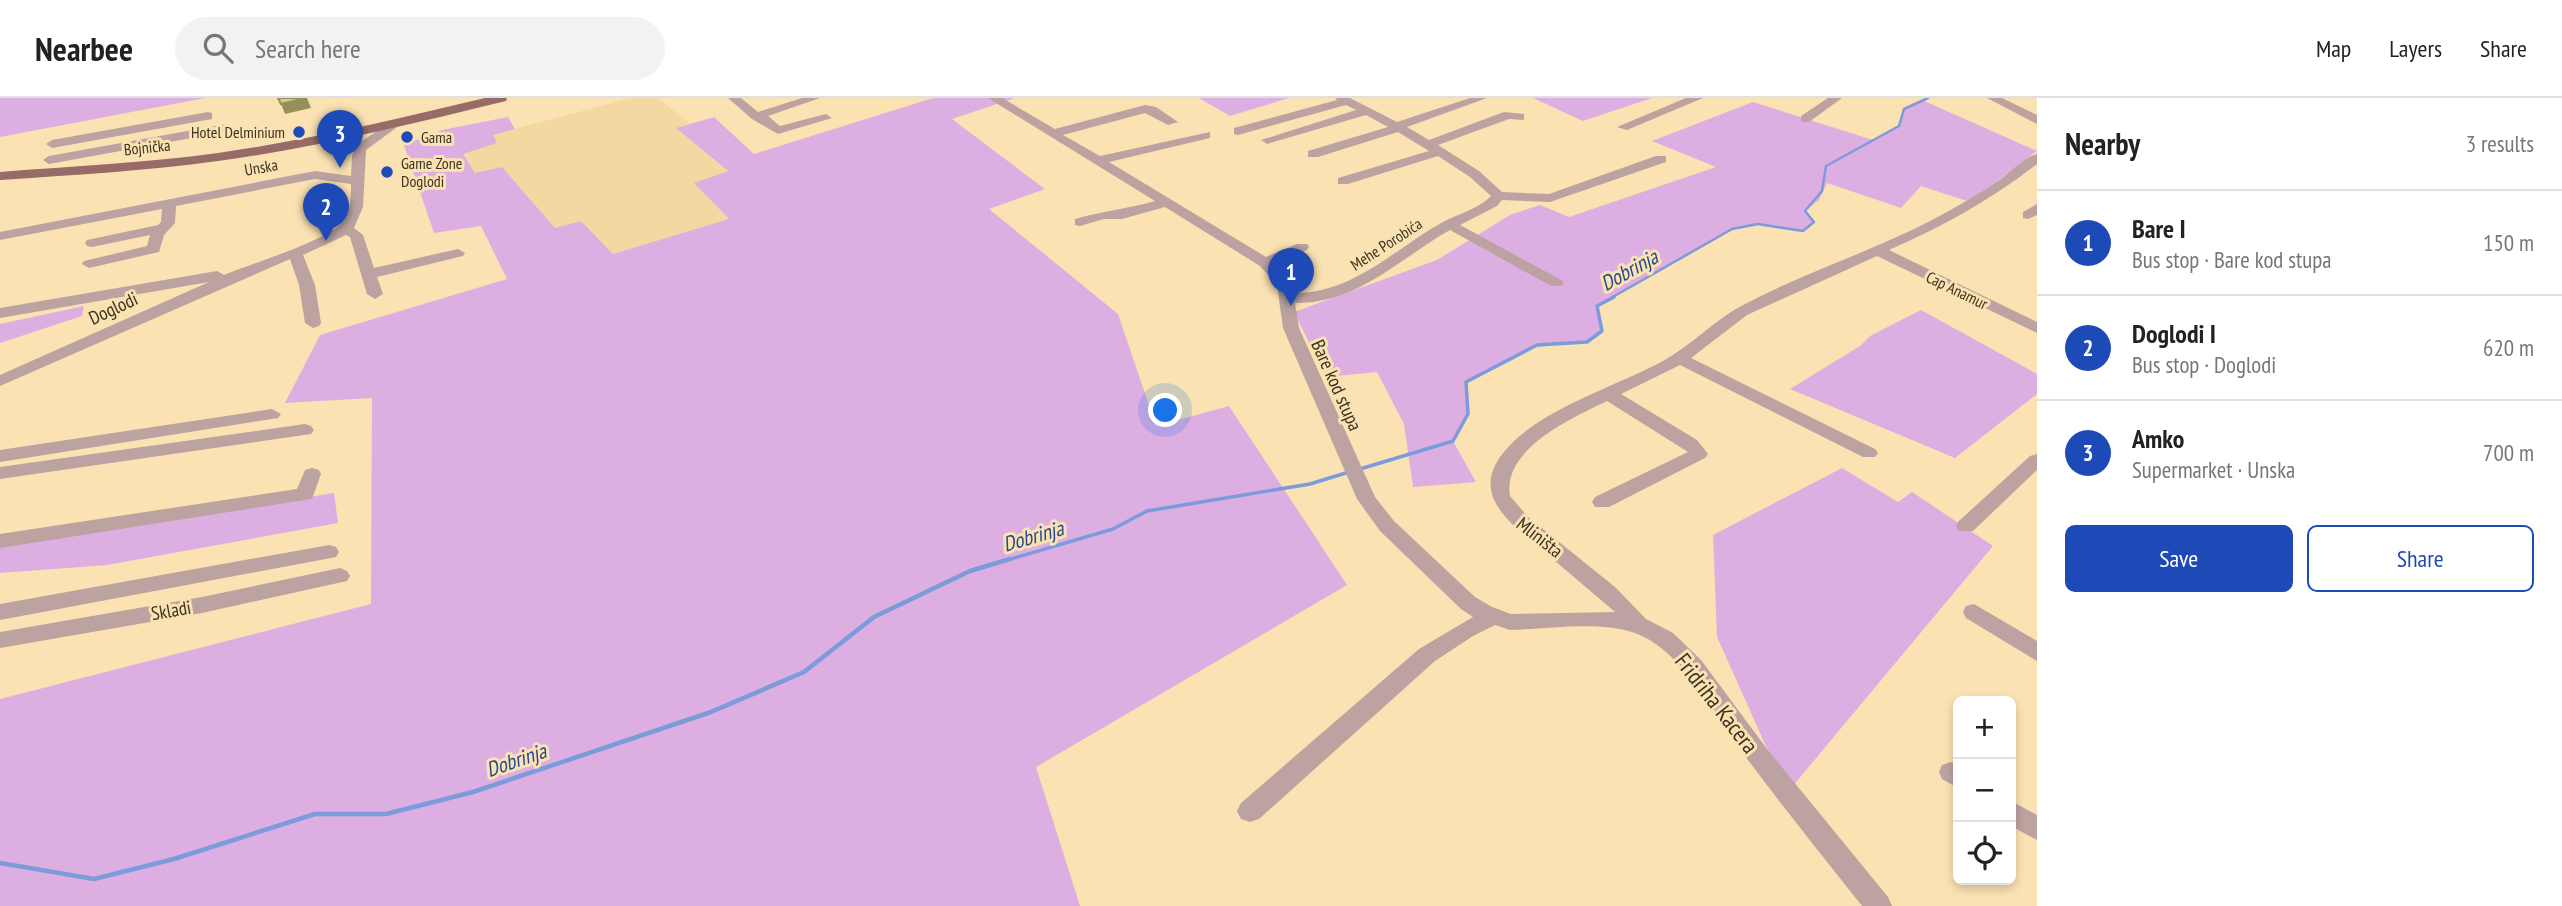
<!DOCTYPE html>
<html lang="en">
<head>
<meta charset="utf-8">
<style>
	:root { --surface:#fff; --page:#f2f2f2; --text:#222; --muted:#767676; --line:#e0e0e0; --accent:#1d4ab7 }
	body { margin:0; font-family:"PT Sans Narrow",sans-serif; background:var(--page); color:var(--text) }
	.controls { position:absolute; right:21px; bottom:21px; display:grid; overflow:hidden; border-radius:10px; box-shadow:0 4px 10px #0003 }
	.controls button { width:63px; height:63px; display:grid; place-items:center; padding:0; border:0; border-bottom:2px solid var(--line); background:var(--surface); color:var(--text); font:35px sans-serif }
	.you { position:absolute; left:1166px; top:313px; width:24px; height:24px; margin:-18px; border:5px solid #fff; border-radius:50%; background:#1a73e8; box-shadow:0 0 0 10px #1a73e833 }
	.badge { display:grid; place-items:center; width:46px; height:46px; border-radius:50%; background:var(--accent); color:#fff; font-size:23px; font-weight:700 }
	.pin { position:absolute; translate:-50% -58px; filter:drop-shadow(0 2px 4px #0008) }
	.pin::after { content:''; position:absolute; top:37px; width:24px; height:21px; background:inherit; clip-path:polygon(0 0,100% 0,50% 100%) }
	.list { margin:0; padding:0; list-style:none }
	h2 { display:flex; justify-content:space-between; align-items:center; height:91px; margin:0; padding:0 28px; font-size:30px }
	h2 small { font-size:23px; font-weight:400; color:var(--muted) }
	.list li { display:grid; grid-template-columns:46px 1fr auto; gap:21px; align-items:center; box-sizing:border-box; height:105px; padding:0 28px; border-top:2px solid var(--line) }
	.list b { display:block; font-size:26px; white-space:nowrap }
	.list p { margin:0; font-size:23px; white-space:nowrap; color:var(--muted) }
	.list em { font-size:23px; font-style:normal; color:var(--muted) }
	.actions { display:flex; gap:14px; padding:21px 28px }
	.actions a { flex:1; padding:16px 0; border:2px solid var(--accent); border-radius:10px; text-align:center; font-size:24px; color:var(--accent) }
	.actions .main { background:var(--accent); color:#fff }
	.icon { flex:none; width:38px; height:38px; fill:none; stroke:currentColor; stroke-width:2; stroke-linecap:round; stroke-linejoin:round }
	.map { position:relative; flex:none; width:2037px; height:808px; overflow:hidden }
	header { display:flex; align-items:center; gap:42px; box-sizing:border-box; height:98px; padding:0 35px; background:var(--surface); border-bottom:2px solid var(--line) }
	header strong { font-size:33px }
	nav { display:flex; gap:38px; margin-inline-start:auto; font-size:24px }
	.search { width:490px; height:63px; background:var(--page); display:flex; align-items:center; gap:18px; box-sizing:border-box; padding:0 24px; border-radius:38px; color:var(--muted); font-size:26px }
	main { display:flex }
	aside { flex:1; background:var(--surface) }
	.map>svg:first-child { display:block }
	.built { fill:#f3d8a1 }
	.green { fill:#ddaee1 }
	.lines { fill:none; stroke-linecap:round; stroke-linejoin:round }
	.stream-far2 { stroke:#7c9bda; stroke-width:2.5 }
	.stream-far1 { stroke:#7c9bda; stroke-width:3.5 }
	.stream { stroke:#7c9bda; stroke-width:4.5 }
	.minor { fill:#bca3a1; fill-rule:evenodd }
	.major { fill:#976b68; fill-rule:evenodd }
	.shaded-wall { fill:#95905a }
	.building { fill:#d5ce80; stroke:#95905a; stroke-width:2 }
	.poi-dot { fill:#1d4ab7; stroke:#fae2b2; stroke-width:2.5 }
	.labels { text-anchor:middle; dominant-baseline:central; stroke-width:6; stroke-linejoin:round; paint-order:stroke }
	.far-poi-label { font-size:16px; fill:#3b321f; stroke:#fae2b2; text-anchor:start }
	.far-street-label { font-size:16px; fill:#3b321f; stroke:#fae2b2 }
	.street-label { font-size:19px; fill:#3b321f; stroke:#fae2b2 }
	.water-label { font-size:21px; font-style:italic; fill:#264791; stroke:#fae2b2 }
	.near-street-label { font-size:23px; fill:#3b321f; stroke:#fae2b2 }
</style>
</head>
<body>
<header>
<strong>Nearbee</strong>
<div class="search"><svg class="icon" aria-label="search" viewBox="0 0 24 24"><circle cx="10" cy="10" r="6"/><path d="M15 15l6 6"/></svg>Search here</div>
<nav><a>Map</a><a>Layers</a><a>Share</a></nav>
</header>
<main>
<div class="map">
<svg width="2037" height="808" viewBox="0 0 2037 808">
	<rect width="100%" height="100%" fill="#fae2b2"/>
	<!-- built -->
	<path class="built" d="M 631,0 L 657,0 L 690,25 L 676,30 L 728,74 L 694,85 L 729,121 L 613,156 L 581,123 L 555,130 L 502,69 L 475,75 L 463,56 L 497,45 L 492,37 Z"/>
	<!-- green -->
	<g class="green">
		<path d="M 0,0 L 205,0 L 0,39 Z"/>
		<path d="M 933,0 L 1015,0 L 952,21 L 1045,91 L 989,111 L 1118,216 L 1156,328 L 1229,308 L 1347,487 L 1036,669 L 1080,808 L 0,808 L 0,601 L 371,506 L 372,300 L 285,305 L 320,237 L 507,181 L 481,128 L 434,135 L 404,47 L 442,32 L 508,19 L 515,31 L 493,37 L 497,45 L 463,56 L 475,75 L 502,69 L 555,130 L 581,123 L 613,156 L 729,121 L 694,85 L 728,73 L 676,30 L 714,19 L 754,56 Z"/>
		<path d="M 1199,0 L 1289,0 L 1230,18 Z"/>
		<path d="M 1533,0 L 1652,0 L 1583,23 Z"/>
		<path d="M 1922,2 L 2037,53 L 1970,104 L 1921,88 L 1901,110 L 1827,85 L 1819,102 L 1805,113 L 1814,124 L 1803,133 L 1758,126 L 1732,131 L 1597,208 L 1602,233 L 1587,244 L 1537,247 L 1467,283 L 1468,316 L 1453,343 L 1476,384 L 1413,389 L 1404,326 L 1377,274 L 1326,279 L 1294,214 L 1437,162 L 1510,117 L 1540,107 L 1569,119 L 1716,69 L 1652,43 L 1753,4 L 1873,42 L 1899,28 L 1904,11 Z"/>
		<path d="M 84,208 L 82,218 L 0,245 L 0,226 Z"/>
		<path d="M 1921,212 L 2037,276 L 2037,296 L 1955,360 L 1790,291 L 1860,248 L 1870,238 Z"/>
		<path d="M 1842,370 L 1898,404 L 1912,394 L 1993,448 L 1787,695 L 1717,539 L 1713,437 Z"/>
		<path d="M 334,395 L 338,425 L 107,467 L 0,475 L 0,447 Z"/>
	</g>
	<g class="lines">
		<!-- stream-far2 -->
		<path class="stream-far2" d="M 1611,200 L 1732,131 L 1758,126 L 1803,133 L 1814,124 L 1805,113 L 1822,93 L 1826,68 L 1899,28 L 1904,11 L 1928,0"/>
		<!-- stream-far1 -->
		<g class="stream-far1">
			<path d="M 1360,371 L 1453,343 L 1468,316 L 1466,284 L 1537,247 L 1587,244 L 1602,233 L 1597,208 L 1614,199"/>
			<path d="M 1004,463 L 1113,431 L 1147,413 L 1310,386 L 1349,374"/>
		</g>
		<!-- stream -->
		<path class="stream" d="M 0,765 L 94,781 L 174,761 L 315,716 L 386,716 L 473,694 L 711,614 L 804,574 L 874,519 L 970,473 L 1010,461"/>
		<!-- minor -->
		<g class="minor">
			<path d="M 728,0 L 741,0 L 758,14 L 802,0 L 820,0 L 768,18 L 780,28 L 826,16 L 832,20 L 778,36 L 752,21 Z"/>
			<path d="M 988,0 L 1002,0 L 1055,31 L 1145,7 L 1156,9 L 1178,24 L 1168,27 L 1145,15 L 1063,37 L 1100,58 L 1210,34 L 1210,40 L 1109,64 L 1266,159 L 1297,146 L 1307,146 L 1309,149 L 1307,152 L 1274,166 L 1292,186 L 1293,195 C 1353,196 1394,151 1443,124 C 1458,116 1480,110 1491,98 L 1470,79 L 1438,58 L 1348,86 L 1338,86 L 1338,80 L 1429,53 L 1398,34 L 1318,59 L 1308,59 L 1308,53 L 1388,29 L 1366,17 L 1267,46 L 1261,42 L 1356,12 L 1346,7 L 1238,37 L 1234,36 L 1234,30 L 1337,2 L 1335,0 L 1350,0 L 1397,24 L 1470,0 L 1487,0 L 1407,29 L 1429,42 L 1504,14 L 1524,16 L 1524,22 L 1509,21 L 1438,47 L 1479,73 L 1502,94 L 1549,96 L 1656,58 L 1666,58 L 1666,64 L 1550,104 L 1502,102 L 1497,108 L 1460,127 L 1561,182 L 1564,185 L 1561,188 L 1551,188 L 1450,132 C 1399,161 1357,206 1295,205 L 1299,230 L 1375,399 L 1394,423 L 1475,499 L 1492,509 L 1511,516 L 1615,514 L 1514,428 C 1493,407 1481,387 1500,359 C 1531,314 1615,289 1663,263 C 1692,247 1715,221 1745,206 C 1806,174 1873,153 1934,121 C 1956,109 1978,97 1998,83 C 2010,75 2023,60 2037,56 L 2037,66 C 1991,102 1942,129 1889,152 L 2037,224 L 2037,235 L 1877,158 L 1747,217 L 1691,260 L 1875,351 L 1878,355 L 1875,359 L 1863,359 L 1680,267 L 1621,296 L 1697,342 L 1708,356 L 1705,360 L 1609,409 L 1595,409 L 1592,404 L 1595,399 L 1688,354 L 1607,303 C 1572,320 1502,351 1510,398 L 1528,419 L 1615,489 L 1646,521 L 1673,535 L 1701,562 L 1767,651 L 1888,799 L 1892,808 L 1862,808 C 1825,761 1787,714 1751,666 C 1720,625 1683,550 1632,534 C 1597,523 1546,531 1510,532 L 1495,527 L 1473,538 L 1435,563 L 1259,721 L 1250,724 L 1241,721 L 1237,713 L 1241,705 L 1419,551 L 1473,519 L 1461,511 L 1380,433 L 1357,401 L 1283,230 L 1277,187 L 1260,168 L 1165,109 L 1122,121 L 1104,121 L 1080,128 L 1075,127 L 1075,121 C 1102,113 1128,111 1155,103 Z"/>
			<path d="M 1686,0 L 1703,0 L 1627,32 L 1617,29 Z"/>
			<path d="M 1828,0 L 1842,0 L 1809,24 L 1801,24 L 1801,18 Z"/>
			<path d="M 1987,0 L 2002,0 L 2037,17 L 2037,26 Z"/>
			<path d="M 208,14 L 212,15 L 212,21 L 52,50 L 46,46 L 52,42 Z"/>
			<path d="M 392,23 L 396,24 L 396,30 L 366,52 L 363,109 L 354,130 L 363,137 L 374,170 L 458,151 L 465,155 L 463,158 L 377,179 L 383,196 L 375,201 L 367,196 L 350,139 L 346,137 L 303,157 L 315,187 L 321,225 L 319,228 L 313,230 L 305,225 L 299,187 L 290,161 L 0,288 L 0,277 L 209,184 L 0,220 L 0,210 L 217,173 L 224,177 C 250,166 330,142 344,123 C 351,113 351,98 351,86 L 315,81 L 176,108 L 175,125 L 164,137 L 159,154 L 89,170 L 82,166 L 84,163 L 147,148 L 150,137 L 92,149 L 87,148 L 85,145 L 87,142 L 158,127 L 161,124 L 162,111 L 0,142 L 0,134 L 315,73 L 351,78 L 352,58 L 356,47 Z"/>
			<path d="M 226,26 L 230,27 L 230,33 L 49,66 L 43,62 L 49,58 Z"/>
			<path d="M 2037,106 L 2037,117 L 2028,121 L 2023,120 L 2023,114 Z"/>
			<path d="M 272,311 L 281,316 L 278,320 L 0,364 L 0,352 Z"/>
			<path d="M 305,326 L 311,328 L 314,332 L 311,336 L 0,381 L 0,369 Z"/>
			<path d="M 2037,356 L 2037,372 L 1973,433 L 1959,433 L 1956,428 L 1959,423 L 2030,358 Z"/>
			<path d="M 312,370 L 319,372 L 321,376 L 312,401 L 305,402 L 0,450 L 0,436 L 297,391 L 305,372 Z"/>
			<path d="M 329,447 L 336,449 L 339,454 L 336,459 L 0,522 L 0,506 Z"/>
			<path d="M 340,470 L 347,473 L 350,478 L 347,483 L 202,515 L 0,550 L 0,534 L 202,499 Z"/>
			<path d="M 1974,506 L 2037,543 L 2037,563 L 1966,520 L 1963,514 L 1966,508 Z"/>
			<path d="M 1951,664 L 1958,666 L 1958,690 L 1942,681 L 1939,674 L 1942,667 Z"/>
			<path d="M 2011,703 L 2037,717 L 2037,742 L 2011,728 Z"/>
		</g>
		<!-- major -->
		<path class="major" d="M 485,0 L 507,0 L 506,3 C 411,26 315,50 218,63 C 146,73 73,77 0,82 L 0,74 C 73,68 146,65 218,55 C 308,42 397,21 485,0 Z"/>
	</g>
	<!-- shaded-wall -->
	<path class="shaded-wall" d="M 307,0 L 311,10 L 285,16 L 281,6 Z"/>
	<!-- building -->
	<path class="building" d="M 278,0 L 306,0 L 281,6 Z"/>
	<!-- markers -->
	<g class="poi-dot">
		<circle cx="299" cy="34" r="7"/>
		<circle cx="407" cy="39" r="7"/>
		<circle cx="387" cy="74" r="7"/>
	</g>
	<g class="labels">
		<!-- far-poi labels -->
		<g class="far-poi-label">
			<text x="285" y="34" text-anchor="end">Hotel Delminium</text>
			<text x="421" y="39">Gama</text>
			<text x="401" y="65">Game Zone<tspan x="401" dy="18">Doglodi</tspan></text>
		</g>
		<!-- far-street labels -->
		<g class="far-street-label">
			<text transform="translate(147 49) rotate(-6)">Bojnička</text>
			<text transform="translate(261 69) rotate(-10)">Unska</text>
			<text transform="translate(1386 146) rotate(-33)">Mehe Porobića</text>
			<text transform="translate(1957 192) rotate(26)">Cap Anamur</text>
		</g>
		<!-- street labels -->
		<g class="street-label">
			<text transform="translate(113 210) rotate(-25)">Doglodi</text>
			<text transform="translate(1337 287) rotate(66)">Bare kod stupa</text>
			<text transform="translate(1540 439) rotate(38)">Mliništa</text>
			<text transform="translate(171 512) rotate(-10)">Skladi</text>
		</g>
		<!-- water labels -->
		<g class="water-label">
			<text transform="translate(1629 172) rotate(-29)">Dobrinja</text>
			<text transform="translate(1033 438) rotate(-16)">Dobrinja</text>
			<text transform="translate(516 662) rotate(-19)">Dobrinja</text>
		</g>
		<!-- near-street labels -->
		<g class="near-street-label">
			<text transform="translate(1717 605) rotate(52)">Fridriha Kacera</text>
		</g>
	</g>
</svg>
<div class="controls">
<button>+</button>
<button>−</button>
<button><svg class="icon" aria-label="locate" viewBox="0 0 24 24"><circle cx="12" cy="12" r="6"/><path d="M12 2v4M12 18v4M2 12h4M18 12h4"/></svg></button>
</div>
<div class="you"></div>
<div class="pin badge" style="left:1291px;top:208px">1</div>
<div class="pin badge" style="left:326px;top:143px">2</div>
<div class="pin badge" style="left:340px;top:70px">3</div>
</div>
<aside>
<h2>Nearby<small>3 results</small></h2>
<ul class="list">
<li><span class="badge">1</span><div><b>Bare I</b><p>Bus stop · Bare kod stupa</p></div><em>150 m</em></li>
<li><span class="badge">2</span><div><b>Doglodi I</b><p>Bus stop · Doglodi</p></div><em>620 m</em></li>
<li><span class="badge">3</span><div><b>Amko</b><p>Supermarket · Unska</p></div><em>700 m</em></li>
</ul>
<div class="actions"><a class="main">Save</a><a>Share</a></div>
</aside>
</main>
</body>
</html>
